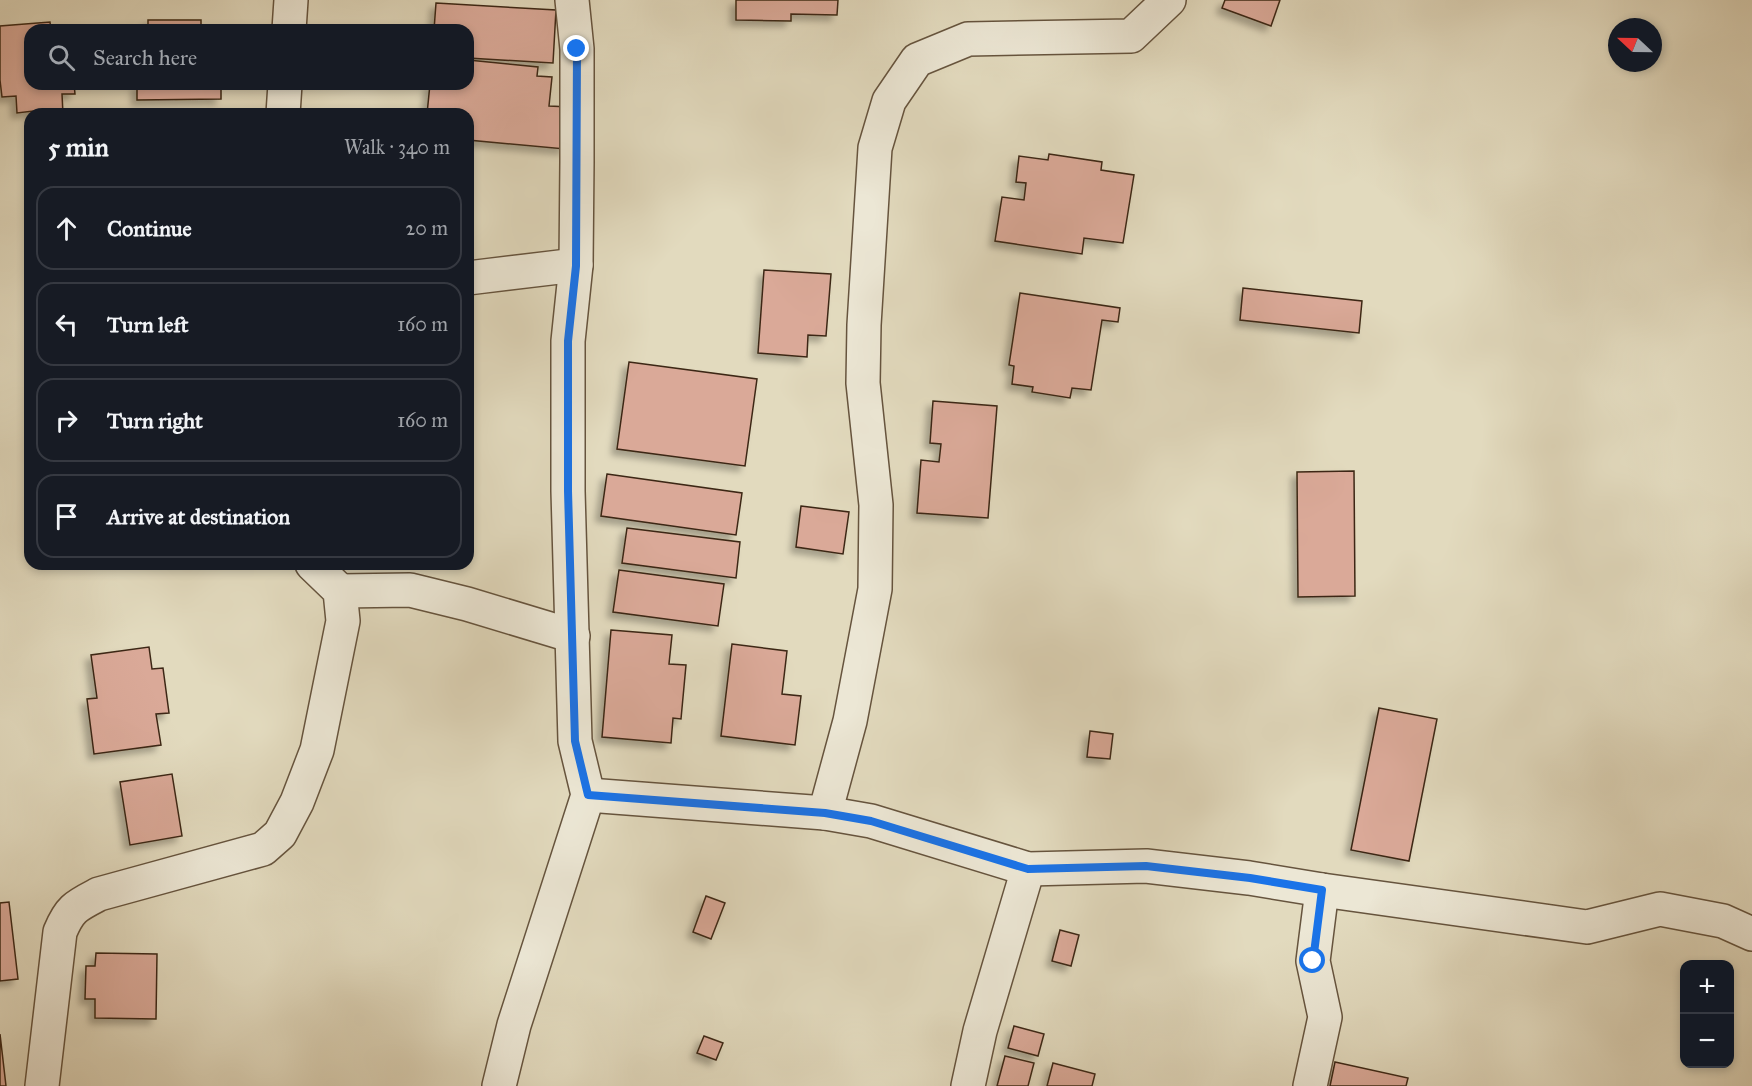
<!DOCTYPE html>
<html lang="en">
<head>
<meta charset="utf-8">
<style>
	:root { --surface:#171b24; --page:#242831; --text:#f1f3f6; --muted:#9ea1a6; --line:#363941 }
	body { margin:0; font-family:"IM FELL Great Primer",serif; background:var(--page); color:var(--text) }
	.controls { position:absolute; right:18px; bottom:18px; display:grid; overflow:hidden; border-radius:12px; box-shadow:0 3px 9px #0003 }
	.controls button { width:54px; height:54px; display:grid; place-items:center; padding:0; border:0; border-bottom:2px solid var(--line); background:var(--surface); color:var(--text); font:30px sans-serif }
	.compass { position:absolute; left:1608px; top:18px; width:54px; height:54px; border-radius:50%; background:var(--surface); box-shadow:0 3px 9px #0003; rotate:292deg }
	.stop { position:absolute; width:18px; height:18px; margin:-14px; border:4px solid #1a73e8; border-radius:50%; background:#fff }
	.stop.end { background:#1a73e8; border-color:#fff; box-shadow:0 2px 6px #0008 }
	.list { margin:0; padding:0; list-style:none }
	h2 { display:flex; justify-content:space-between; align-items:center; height:78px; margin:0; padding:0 24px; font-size:26px }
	h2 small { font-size:20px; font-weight:400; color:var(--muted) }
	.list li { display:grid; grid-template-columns:39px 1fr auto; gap:18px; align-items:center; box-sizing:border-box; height:84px; margin:0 12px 12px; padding:0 12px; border:2px solid var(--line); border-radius:18px }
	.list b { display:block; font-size:22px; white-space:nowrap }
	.list em { font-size:20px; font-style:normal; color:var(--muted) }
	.icon { flex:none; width:33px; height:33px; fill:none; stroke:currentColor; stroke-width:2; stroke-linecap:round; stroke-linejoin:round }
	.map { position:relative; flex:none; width:1752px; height:1086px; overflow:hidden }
	.search { position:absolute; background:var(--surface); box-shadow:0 3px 9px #0003; left:24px; top:24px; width:450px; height:66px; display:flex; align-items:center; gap:15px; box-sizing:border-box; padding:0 21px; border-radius:18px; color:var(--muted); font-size:22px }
	.panel { position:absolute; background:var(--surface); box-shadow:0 3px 9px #0003; left:24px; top:108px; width:450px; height:462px; border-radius:18px }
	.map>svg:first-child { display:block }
	.building { fill:#daa998; stroke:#3c2814; stroke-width:1.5; filter:url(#shadow) }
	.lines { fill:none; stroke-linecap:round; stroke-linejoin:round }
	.minor-casing { stroke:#66543e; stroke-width:36 }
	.minor { stroke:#ece7d5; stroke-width:33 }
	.route { stroke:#1a73e8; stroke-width:8 }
</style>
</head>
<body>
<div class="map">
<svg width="1752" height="1086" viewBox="0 0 1752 1086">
	<defs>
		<filter id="shadow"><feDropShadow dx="-5.5" dy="5.5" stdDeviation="3" flood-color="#0004"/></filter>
	</defs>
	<rect width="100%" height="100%" fill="#e2dabe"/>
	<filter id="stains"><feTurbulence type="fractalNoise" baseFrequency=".00333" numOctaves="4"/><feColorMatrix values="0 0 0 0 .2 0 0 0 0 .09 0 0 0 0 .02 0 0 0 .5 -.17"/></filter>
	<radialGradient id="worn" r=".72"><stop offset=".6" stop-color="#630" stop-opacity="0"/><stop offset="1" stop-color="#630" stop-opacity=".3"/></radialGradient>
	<!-- building -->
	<g class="building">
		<path d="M 736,0 L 838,0 L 837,15 L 791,14 L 791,21 L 736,20 Z"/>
		<path d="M 1225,0 L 1280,0 L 1271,26 L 1222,8 Z"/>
		<path d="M 436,3 L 556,10 L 553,63 L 468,58 L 468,30 L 434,30 Z"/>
		<rect x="148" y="20" width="53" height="10"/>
		<path d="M 50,22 L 51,30 L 30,30 L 30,84 L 74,84 L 75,94 L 62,94 L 63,114 L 33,114 L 33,111 L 17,113 L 16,96 L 2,97 L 0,80 L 0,26 Z"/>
		<path d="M 468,60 L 538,67 L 537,76 L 552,77 L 549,106 L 570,107 L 565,149 L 468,140 L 468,114 L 427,114 L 430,84 L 468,84 Z"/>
		<path d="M 137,84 L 221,84 L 221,99 L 137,100 Z"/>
		<path d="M 1049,154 L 1102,162 L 1101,170 L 1134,175 L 1123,243 L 1084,238 L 1082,254 L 995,241 L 1002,197 L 1024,200 L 1026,183 L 1016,182 L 1019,156 L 1048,160 Z"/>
		<path d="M 764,270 L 831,274 L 826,336 L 808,335 L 807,357 L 758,353 Z"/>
		<path d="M 1243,288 L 1362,301 L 1359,333 L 1240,320 Z"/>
		<path d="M 1020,293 L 1120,308 L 1118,322 L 1102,320 L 1091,390 L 1072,388 L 1070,398 L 1032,392 L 1033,387 L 1012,384 L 1014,366 L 1009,365 Z"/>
		<path d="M 629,362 L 757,379 L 745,466 L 617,449 Z"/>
		<path d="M 933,401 L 997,406 L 988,518 L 917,513 L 921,460 L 939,462 L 941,444 L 930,443 Z"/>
		<path d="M 1354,471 L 1355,596 L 1298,597 L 1297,472 Z"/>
		<path d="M 607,474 L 742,493 L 736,535 L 601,516 Z"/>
		<path d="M 801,506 L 849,512 L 843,554 L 796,547 Z"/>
		<path d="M 627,528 L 740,542 L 736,578 L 622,563 Z"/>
		<path d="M 619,570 L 724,584 L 718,626 L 613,612 Z"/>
		<path d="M 611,630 L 672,635 L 669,664 L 686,665 L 681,719 L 673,718 L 671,743 L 602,737 Z"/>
		<path d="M 732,644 L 787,651 L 782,694 L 801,696 L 795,745 L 721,736 Z"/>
		<path d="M 149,647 L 152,669 L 163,668 L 169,713 L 156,714 L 161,745 L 94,754 L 87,699 L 97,698 L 91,655 Z"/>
		<path d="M 1379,708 L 1437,719 L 1409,861 L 1351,850 Z"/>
		<path d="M 1090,731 L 1113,734 L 1110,759 L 1087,757 Z"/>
		<path d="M 172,774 L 182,836 L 130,845 L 120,782 Z"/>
		<path d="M 706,896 L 725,903 L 711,939 L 693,932 Z"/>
		<path d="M 9,902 L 18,979 L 0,981 L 0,903 Z"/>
		<path d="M 1060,930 L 1079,935 L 1071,966 L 1052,961 Z"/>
		<path d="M 96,953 L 157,954 L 156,1019 L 95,1018 L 95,999 L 85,999 L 86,966 L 95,966 Z"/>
		<path d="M 1014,1026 L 1044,1034 L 1038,1056 L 1008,1048 Z"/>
		<path d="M 0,1034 L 6,1086 L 0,1086 Z"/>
		<path d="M 704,1036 L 723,1043 L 716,1060 L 697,1053 Z"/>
		<path d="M 1005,1056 L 1034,1063 L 1028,1086 L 997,1086 Z"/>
		<path d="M 1335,1062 L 1408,1078 L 1406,1086 L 1330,1086 Z"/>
		<path d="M 1053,1063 L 1095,1074 L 1092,1086 L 1047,1086 Z"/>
	</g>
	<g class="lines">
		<!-- minor casing -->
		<g class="minor-casing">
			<g id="minor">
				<path d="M 289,30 L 291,0"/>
				<path d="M 283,114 L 285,84"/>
				<path d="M 468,278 L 576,265"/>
				<path d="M 340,591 L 410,590 L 467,604 L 573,636"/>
				<path d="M 588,795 L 825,813 L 871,821 L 1028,869 L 1146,866 L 1249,878 L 1322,890 L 1587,927 L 1660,909 L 1723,921 L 1752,934"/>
				<path d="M 825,813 L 850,721 L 875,589 L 876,505 L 863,383 L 864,325 L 875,148 L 889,101 L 917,60 L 968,39 L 1131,36 L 1169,0"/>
				<path d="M 42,1086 L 60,932 C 70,908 76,906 99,894 L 263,849 L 280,834 L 297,802 L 317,750 L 343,621 L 340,591 L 312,564"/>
				<path d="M 499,1086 L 514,1025 L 588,795 L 575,741 L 568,491 L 568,341 L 576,265 L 577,162 L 577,49 L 572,0"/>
				<path d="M 968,1086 L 980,1031 L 1028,869"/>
				<path d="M 1310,1086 L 1325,1017 L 1313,961 L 1322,890"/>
			</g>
		</g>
		<!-- minor -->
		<use href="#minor" class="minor"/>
	</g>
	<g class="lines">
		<!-- route -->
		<path class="route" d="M 577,49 L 576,266 L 568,341 L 568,491 L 575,741 L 588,795 L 825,813 L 871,821 L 1028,869 L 1146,866 L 1250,878 L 1322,890 L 1313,961"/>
	</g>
	<rect width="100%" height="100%" filter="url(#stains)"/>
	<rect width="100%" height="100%" fill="url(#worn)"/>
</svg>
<div class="controls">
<button>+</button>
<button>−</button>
</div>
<svg class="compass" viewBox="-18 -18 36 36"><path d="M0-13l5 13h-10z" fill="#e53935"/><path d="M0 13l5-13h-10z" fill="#9ea1a6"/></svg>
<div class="stop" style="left:1313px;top:961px"></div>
<div class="stop end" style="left:577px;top:49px"></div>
<div class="search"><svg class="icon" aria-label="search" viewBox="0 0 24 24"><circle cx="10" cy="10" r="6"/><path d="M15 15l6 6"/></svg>Search here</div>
<section class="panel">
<h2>5 min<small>Walk · 340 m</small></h2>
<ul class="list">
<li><svg class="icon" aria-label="ahead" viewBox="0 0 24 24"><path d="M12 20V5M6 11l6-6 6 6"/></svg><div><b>Continue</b></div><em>20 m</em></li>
<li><svg class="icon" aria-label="left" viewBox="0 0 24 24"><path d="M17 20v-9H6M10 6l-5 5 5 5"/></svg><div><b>Turn left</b></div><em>160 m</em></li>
<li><svg class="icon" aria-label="right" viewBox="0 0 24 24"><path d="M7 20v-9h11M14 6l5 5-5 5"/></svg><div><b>Turn right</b></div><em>160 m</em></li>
<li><svg class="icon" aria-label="arrive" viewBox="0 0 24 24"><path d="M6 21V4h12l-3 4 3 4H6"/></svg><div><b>Arrive at destination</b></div></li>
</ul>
</section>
</div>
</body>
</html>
